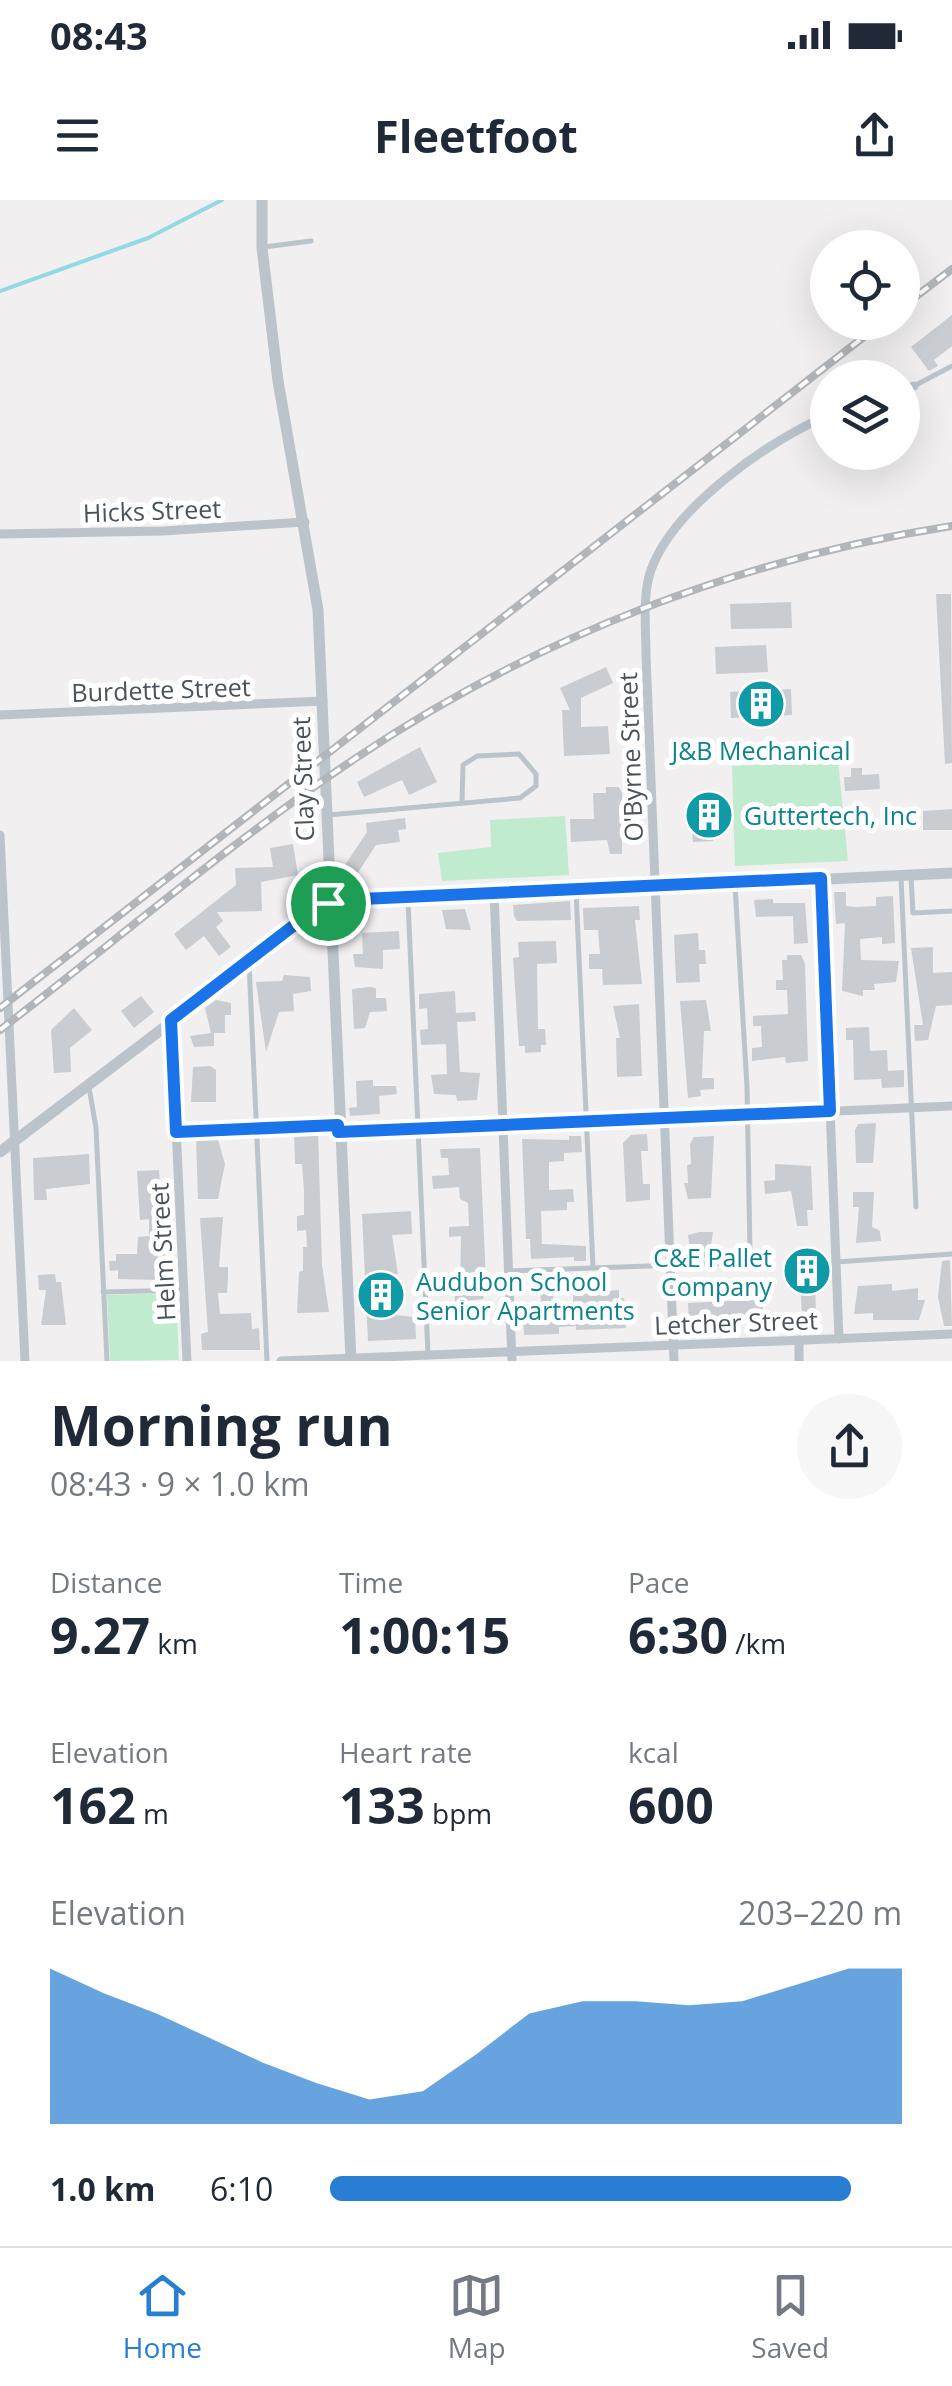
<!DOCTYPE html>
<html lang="en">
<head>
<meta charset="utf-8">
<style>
  :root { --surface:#fff; --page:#f6f6f7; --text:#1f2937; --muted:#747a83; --line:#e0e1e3; --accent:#287ed2 }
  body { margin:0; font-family:"Open Sans",sans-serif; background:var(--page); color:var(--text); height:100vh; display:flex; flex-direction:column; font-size:38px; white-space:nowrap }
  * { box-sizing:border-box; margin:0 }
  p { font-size:32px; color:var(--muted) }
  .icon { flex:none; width:55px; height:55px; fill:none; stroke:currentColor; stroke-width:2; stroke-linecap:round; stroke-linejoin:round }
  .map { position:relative; height:1161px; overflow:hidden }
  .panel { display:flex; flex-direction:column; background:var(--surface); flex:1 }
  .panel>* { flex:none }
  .fabs { position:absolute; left:810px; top:30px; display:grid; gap:20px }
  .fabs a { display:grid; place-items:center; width:110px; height:110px; border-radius:50%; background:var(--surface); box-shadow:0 10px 40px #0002; font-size:50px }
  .pin { position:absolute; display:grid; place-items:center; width:85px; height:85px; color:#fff; margin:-42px; border:5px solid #fff; border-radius:50%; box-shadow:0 2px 10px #0007 }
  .round { display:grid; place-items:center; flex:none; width:105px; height:105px; border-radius:52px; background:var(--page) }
  .head { display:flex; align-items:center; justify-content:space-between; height:170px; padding:0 50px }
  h1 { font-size:55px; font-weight:700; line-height:75px }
  .metrics { display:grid; grid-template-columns:repeat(3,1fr); gap:15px; height:170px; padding:10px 50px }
  .metrics div { display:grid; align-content:center }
  .metrics b { font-size:50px; font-weight:700 }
  .metrics small { font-size:28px; font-weight:400 }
  .metrics p { font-size:28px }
  .chart { height:280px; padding:20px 50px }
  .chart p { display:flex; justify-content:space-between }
  .chart svg { width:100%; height:180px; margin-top:10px; fill:var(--accent); opacity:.7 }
  ul { padding:0 50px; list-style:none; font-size:32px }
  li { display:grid; grid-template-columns:160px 120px 1fr; align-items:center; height:75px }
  li i { height:25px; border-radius:12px; background:var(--accent) }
  .status { display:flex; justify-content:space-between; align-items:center; height:70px; padding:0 50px; background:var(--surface); direction:ltr }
  .status svg { height:28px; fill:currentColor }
  header { display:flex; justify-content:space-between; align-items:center; height:130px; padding:0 50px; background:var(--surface); font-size:45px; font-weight:700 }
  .tabs { display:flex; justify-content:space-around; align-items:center; height:140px; border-top:2px solid var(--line); background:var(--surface); font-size:28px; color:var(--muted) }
  .tabs a { display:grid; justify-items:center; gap:5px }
  .tabs .on { color:var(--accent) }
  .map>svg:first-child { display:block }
  .green { fill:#c1ebcf }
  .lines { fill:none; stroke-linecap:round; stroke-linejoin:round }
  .stream { stroke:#92d9e5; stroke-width:4 }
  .building { fill:#c9ccd1 }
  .service { stroke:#bcc4cb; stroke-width:5 }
  .minor { stroke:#bcc4cb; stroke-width:9 }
  .tertiary { stroke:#bcc4cb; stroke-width:11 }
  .rail-casing { stroke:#b2b5b9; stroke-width:8 }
  .rail { stroke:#fff; stroke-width:4; stroke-dasharray:11; stroke-linecap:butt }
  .route-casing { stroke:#fff; stroke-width:20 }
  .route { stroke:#1a73e8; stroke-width:12 }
  .labels { text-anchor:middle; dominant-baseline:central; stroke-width:10; stroke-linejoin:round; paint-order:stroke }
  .street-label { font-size:25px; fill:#49535b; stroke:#fff }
  .culture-label { font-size:25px; fill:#0d838f; stroke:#fff; text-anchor:start }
</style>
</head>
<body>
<div class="status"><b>08:43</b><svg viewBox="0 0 49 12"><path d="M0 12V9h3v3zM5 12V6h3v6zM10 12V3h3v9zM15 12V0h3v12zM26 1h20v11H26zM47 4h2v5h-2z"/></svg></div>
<header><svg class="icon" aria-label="menu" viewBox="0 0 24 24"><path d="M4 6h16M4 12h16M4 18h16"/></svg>Fleetfoot<svg class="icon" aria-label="share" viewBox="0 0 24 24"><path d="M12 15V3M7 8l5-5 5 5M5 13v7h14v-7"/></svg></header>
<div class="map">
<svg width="952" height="1161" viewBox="0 0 952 1161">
  <rect width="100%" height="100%" fill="#f1efef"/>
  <g class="green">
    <path d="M 838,560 L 848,661 L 735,666 L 732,566 Z"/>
    <path d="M 565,616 L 569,675 L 442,681 L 438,653 L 491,647 L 490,620 Z"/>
    <path d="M 176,1093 L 179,1160 L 110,1161 L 107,1095 Z"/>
  </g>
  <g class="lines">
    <path class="stream" d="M 0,91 L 148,38 L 222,0"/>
  </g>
  <g class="building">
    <path d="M 952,115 L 952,146 L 934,160 L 938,166 L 929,171 L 911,147 Z"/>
    <path d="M 936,394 L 951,394 L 952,563 L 945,564 Z"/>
    <path d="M 791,402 L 792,428 L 731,429 L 730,404 Z"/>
    <path d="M 766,445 L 768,472 L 716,474 L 715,447 Z"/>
    <path d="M 606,467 L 613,483 L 581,498 L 581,527 L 608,526 L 610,554 L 564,556 L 562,510 L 570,510 L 560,488 Z"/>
    <path d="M 791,489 L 792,515 L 731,518 L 730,492 Z"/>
    <path d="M 420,547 L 437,582 L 409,595 L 402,580 L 364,597 L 357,582 Z"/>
    <path d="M 851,568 L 862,568 L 862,575 L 879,574 L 880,589 L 845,591 L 844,577 L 851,577 Z"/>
    <path d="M 606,587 L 619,587 L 622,593 L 622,654 L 610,654 L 607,640 L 571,642 L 570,619 L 594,619 L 593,593 L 606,593 Z"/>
    <path d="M 728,602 L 729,627 L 713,627 L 713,641 L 693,642 L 690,603 Z"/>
    <path d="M 952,609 L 952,630 L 923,630 L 923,611 Z"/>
    <path d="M 405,618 L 406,629 L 398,630 L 400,642 L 376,645 L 355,677 L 343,668 L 367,632 L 366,623 Z"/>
    <path d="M 293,644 L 298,675 L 261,682 L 262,711 L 217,712 L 223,721 L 216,727 L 231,747 L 219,756 L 204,736 L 186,750 L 174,734 L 236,685 L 235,668 L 273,667 L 270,648 Z"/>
    <path d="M 834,692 L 846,692 L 846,706 L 855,707 L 876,706 L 876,697 L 893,696 L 895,743 L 882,744 L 882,737 L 860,739 L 861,760 L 899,761 L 896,782 L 874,784 L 875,790 L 863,790 L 863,796 L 842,791 L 845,723 L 836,724 Z"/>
    <path d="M 773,699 L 773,703 L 805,703 L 808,743 L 794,744 L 793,716 L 756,717 L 754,700 Z"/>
    <path d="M 570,701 L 571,720 L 517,721 L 514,716 L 513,705 Z"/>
    <path d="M 639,706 L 640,720 L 635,720 L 642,784 L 603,785 L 602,769 L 589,769 L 589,754 L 600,754 L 598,730 L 584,730 L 583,708 Z"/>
    <path d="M 465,709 L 471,730 L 446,729 L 442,710 Z"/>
    <path d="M 399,731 L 400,749 L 383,750 L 383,769 L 355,767 L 353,754 L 363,754 L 362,733 Z"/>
    <path d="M 698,733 L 699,750 L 705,750 L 706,764 L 699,764 L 700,782 L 676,783 L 674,735 Z"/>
    <path d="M 556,741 L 557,763 L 537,764 L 538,829 L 545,829 L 546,845 L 541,845 L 541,852 L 525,853 L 525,846 L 519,846 L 513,758 L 519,757 L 518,742 Z"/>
    <path d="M 933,747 L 933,773 L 952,772 L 952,805 L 936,806 L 928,840 L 915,841 L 914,825 L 923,825 L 911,748 Z"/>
    <path d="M 787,755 L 801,755 L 805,764 L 808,861 L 786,863 L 785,857 L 752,861 L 752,848 L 762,847 L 761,826 L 753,826 L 753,816 L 788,814 L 787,790 L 776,790 L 776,780 L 783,780 L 782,760 L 787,760 Z"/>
    <path d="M 284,775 L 310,777 L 311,791 L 293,794 L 294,811 L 279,812 L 266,852 L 256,782 L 282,781 Z"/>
    <path d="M 370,787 L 376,788 L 376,798 L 386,798 L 387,811 L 370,812 L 365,828 L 354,829 L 352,789 Z"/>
    <path d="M 455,791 L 456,813 L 475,812 L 476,821 L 457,822 L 460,872 L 480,873 L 477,900 L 457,901 L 456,895 L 434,894 L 431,875 L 447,874 L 446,844 L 421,845 L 420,830 L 428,829 L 427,808 L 419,809 L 419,794 Z"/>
    <path d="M 141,796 L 154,812 L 134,828 L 121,811 Z"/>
    <path d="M 216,800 L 231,803 L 231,815 L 225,815 L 225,833 L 214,833 L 214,846 L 194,847 L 190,836 L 211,833 L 205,808 Z"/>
    <path d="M 706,800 L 711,831 L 704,831 L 702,878 L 714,878 L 714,889 L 700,890 L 701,896 L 688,898 L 680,801 Z"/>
    <path d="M 639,804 L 642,876 L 617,877 L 616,838 L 620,838 L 613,806 Z"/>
    <path d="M 74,808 L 92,830 L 70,848 L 71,872 L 54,873 L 51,830 Z"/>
    <path d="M 869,827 L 870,851 L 887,850 L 888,871 L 904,870 L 904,887 L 882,888 L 881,879 L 854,880 L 853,840 L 846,840 L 846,828 Z"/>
    <path d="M 210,866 L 216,870 L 216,902 L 191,902 L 193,867 Z"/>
    <path d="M 373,880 L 373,886 L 396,886 L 397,894 L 379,896 L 380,914 L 350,916 L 349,908 L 357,907 L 356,881 Z"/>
    <path d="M 876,923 L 873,963 L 856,963 L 855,930 L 858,924 Z"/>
    <path d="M 318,932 L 322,1065 L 329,1112 L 297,1113 L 299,1072 L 303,1071 L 303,1047 L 307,1047 L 306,1030 L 297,1031 L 297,1016 L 304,1015 L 304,990 L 302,964 L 295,964 L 294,933 Z"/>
    <path d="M 647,934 L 648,951 L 641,951 L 643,984 L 650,984 L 650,1000 L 626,1002 L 623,943 L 631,935 Z"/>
    <path d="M 217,936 L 225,964 L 218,999 L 198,999 L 196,937 Z"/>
    <path d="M 569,936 L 581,936 L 582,952 L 564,953 L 564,961 L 549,962 L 549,990 L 573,989 L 574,1002 L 567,1002 L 567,1010 L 541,1011 L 542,1044 L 586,1046 L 586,1061 L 574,1061 L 574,1057 L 531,1059 L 530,1039 L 526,1039 L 522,939 L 569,940 Z"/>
    <path d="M 714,936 L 711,998 L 688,999 L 684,983 L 688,983 L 687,965 L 691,964 L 690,944 L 694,937 Z"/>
    <path d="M 480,948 L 486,1081 L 483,1099 L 455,1102 L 454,1089 L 460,1089 L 461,1036 L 449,1037 L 449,1027 L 469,1026 L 468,1003 L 460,999 L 459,987 L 433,989 L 432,976 L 449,975 L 448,958 L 441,958 L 440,949 Z"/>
    <path d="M 89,954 L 90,984 L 46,989 L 47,1000 L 34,1000 L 33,958 Z"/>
    <path d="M 775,964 L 811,966 L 813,1010 L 807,1010 L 808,1026 L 797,1026 L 791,991 L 765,994 L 764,981 L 775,980 Z"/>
    <path d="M 159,970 L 166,1068 L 160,1068 L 160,1080 L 118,1079 L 118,1070 L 110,1071 L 109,1061 L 116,1061 L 116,1054 L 137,1054 L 138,1037 L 149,1036 L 149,1019 L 140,1020 L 137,971 Z"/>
    <path d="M 853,992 L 874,992 L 872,1027 L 880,1031 L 881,1041 L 856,1043 L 859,1007 L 853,1007 Z"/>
    <path d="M 411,1011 L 412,1034 L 392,1035 L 398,1074 L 393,1074 L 395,1115 L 415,1117 L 416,1139 L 368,1141 L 362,1014 Z"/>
    <path d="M 223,1017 L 219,1067 L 228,1067 L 228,1076 L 227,1093 L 218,1093 L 220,1114 L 251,1113 L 252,1129 L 259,1128 L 260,1150 L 202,1150 L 201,1134 L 208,1132 L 200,1018 Z"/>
    <path d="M 699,1032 L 713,1032 L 709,1058 L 691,1058 L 688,1035 Z"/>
    <path d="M 950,1060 L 952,1126 L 944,1126 L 938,1097 L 942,1061 Z"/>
    <path d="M 824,1062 L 824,1080 L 815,1080 L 816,1115 L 802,1115 L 800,1080 L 791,1080 L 790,1063 Z"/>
    <path d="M 55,1074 L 56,1082 L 61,1082 L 66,1125 L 41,1125 L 46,1090 L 39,1090 L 38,1075 Z"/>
    <path d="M 596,1074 L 596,1092 L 619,1090 L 619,1098 L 624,1098 L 626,1128 L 576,1130 L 576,1126 L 559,1127 L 559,1134 L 524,1135 L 523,1116 L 542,1115 L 539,1076 L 551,1076 L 555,1114 L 573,1113 L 573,1095 L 583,1095 L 582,1075 Z"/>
    <path d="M 892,1084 L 892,1091 L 918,1088 L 918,1100 L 925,1100 L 919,1120 L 873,1120 L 873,1113 L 854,1114 L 858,1086 Z"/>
    <path d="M 749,1087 L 762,1087 L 763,1115 L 738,1118 L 738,1124 L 689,1126 L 688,1103 L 749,1100 Z"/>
  </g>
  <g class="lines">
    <g class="service">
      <path d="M 264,47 L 311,41"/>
      <path d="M 914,186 L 952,166"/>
      <path d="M 328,615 L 520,598 L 536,586 L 536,574 L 519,554 L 477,556 L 463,565 L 462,602"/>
      <path d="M 911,677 L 913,713 L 952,711"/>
      <path d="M 901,678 L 916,1007"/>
      <path d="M 576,691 L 593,1068"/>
      <path d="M 408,701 L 428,1154"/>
      <path d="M 249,763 L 267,1161"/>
      <path d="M 89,887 L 96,928 L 107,1161"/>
      <path d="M 176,932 L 338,925"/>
      <path d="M 836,1062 L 952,1054"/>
      <path d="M 508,1071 L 733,1063 L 750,1053 L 747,887 L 735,685"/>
      <path d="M 103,1092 L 184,1090"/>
    </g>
    <g class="minor">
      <path d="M 902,190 L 914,186"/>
      <path d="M 0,334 L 163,331 L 305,322"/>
      <path d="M 0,515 L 323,501"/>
      <path d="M 0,635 L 25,1161"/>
      <path d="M 821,678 L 839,1139"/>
      <path d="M 494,692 L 512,1161"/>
      <path d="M 171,820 L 187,1161"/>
      <path d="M 338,933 L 952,906"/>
      <path d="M 281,1161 L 952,1134"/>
      <path d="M 674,1161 L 646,455 C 646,428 642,396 651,370 C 674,306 768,242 828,215"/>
      <path d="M 799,1161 L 799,1140"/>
    </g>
    <g class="tertiary">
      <path d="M 262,0 L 262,48 L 278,181 L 318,410 L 351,1161"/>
      <path d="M 0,952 L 328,703 L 952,673"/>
    </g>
    <g class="rail-casing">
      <g id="rail">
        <path d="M 902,107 L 952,69"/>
        <path d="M 0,808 L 883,122"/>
        <path d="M 0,830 C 118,739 232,641 356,558 C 534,438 739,359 952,326"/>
      </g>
    </g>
    <use href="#rail" class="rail"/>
  </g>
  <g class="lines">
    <g class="route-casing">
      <path id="route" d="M 821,678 L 830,911 L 338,932 L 338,925 L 176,932 L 171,820 L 319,706 L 339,700 Z"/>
    </g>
    <use href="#route" class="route"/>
  </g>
  <defs>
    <g id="building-disc" transform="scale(2.5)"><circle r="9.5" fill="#0f9aa8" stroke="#fff"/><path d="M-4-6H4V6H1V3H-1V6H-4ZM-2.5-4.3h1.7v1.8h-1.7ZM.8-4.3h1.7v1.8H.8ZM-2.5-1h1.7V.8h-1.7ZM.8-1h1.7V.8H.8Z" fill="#fff"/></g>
  </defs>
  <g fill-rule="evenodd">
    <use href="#building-disc" x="761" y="504"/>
    <use href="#building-disc" x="709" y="615"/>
    <use href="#building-disc" x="807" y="1071"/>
    <use href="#building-disc" x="381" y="1095"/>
  </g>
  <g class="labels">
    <g class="street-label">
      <text transform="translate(152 310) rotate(-2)">Hicks Street</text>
      <text transform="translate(161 489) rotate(-2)">Burdette Street</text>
      <text transform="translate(630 557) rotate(-92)">O'Byrne Street</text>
      <text transform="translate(302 579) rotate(-92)">Clay Street</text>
      <text transform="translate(162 1052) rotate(-93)">Helm Street</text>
      <text transform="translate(736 1122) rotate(-2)">Letcher Street</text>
    </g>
    <g class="culture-label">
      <text x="761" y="550" text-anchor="middle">J&amp;B Mechanical</text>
      <text x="744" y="615">Guttertech, Inc</text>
      <text x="772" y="1057" text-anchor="end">C&amp;E Pallet<tspan x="772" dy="29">Company</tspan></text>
      <text x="416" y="1081">Audubon School<tspan x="416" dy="29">Senior Apartments</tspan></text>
    </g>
  </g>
</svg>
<div class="fabs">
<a><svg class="icon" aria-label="locate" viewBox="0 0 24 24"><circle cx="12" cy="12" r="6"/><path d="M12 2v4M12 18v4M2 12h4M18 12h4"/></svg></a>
<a><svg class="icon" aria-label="layers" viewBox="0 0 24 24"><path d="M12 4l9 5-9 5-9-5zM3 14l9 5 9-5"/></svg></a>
</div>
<div class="pin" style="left:328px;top:703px;background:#1e9e55"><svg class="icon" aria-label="arrive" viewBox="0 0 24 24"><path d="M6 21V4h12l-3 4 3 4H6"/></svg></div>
</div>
<section class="panel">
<div class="head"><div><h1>Morning run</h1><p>08:43 · 9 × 1.0 km</p></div><a class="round"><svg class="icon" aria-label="share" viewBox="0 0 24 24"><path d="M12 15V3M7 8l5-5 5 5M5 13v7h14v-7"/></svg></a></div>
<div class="metrics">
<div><p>Distance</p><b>9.27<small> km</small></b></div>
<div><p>Time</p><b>1:00:15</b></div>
<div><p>Pace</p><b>6:30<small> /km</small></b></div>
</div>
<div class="metrics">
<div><p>Elevation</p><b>162<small> m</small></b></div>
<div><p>Heart rate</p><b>133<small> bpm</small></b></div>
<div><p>kcal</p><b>600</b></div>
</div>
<div class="chart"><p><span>Elevation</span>203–220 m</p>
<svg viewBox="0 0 160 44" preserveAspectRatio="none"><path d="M0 44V6L10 12L20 17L30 23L40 29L50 34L60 38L70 36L80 27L90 17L100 14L110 14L120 15L130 14L140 10L150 6L160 6V44z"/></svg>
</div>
<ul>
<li><b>1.0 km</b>6:10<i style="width:91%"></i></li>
</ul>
</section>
<nav class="tabs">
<a class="on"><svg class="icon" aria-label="home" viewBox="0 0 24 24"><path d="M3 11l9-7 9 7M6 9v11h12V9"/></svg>Home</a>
<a><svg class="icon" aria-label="map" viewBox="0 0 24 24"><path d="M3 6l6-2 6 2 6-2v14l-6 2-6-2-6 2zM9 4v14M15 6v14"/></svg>Map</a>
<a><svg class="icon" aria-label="saved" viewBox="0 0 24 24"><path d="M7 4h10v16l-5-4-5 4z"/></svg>Saved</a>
</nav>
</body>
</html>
